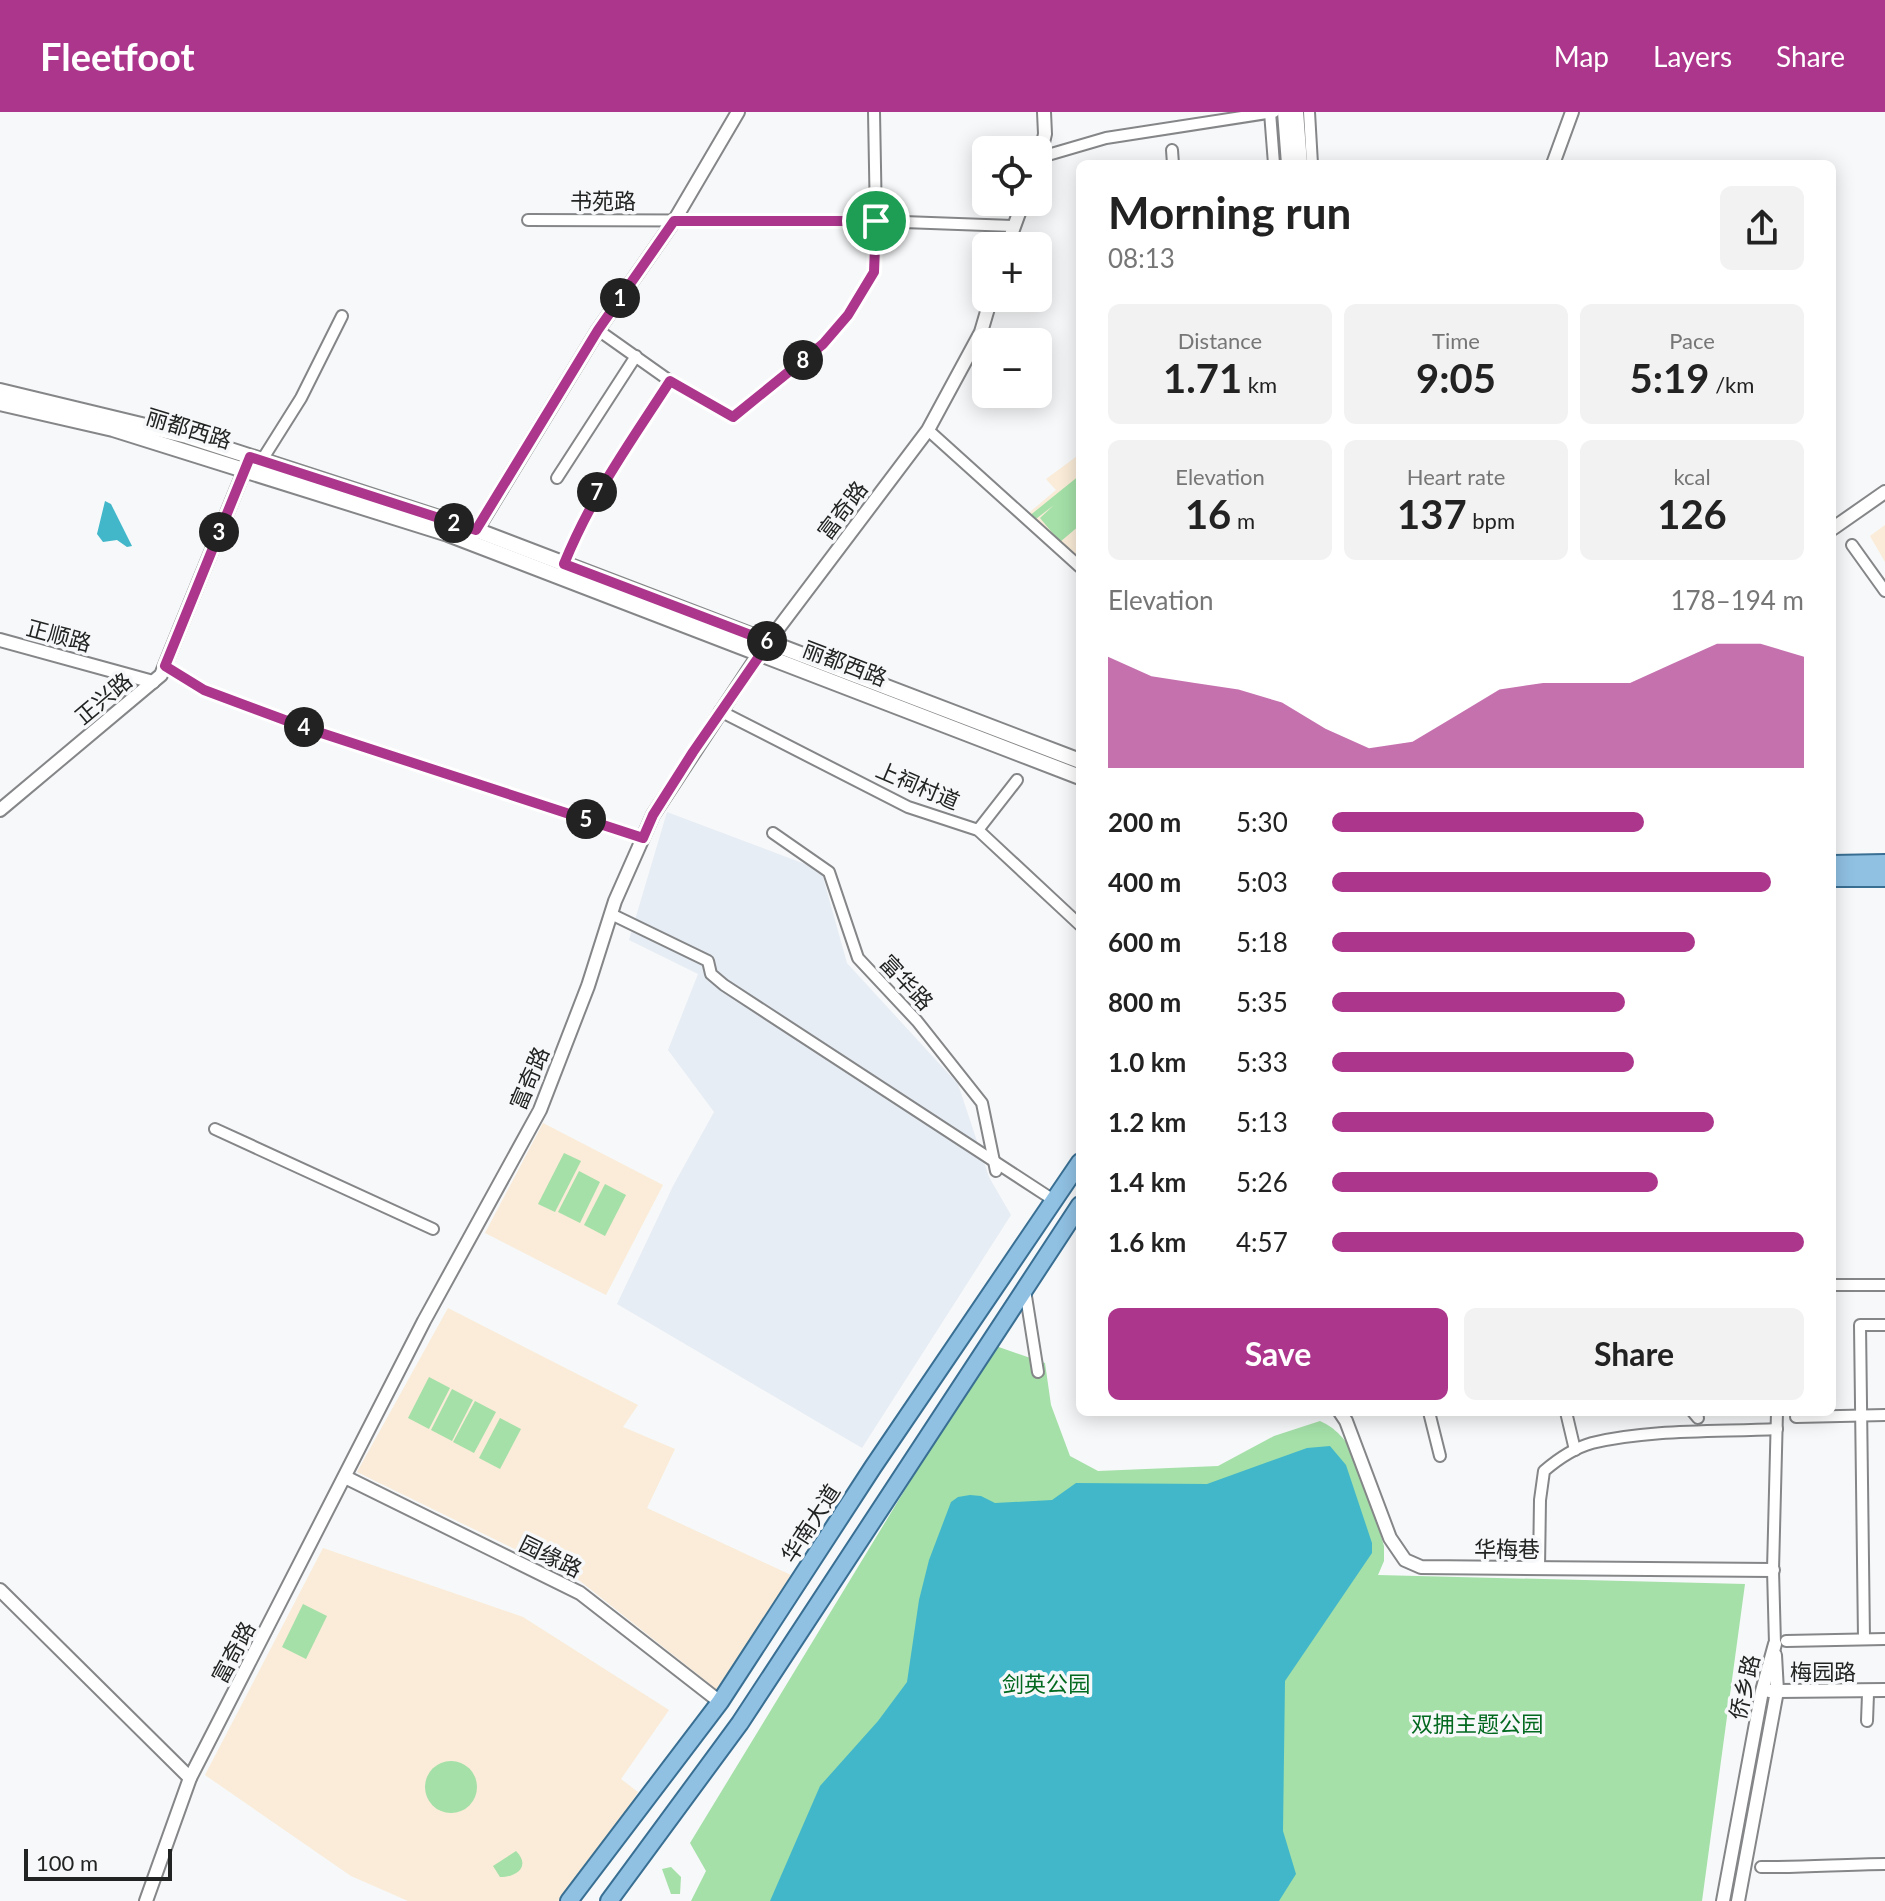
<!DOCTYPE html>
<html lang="en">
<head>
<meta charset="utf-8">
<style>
  :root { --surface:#fff; --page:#f2f2f2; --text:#222; --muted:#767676; --accent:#ad368d }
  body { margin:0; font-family:Lato,"Noto Sans SC",sans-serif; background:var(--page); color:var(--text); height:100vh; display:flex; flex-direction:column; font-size:30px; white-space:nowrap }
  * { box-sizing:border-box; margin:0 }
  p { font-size:26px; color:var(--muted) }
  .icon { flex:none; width:44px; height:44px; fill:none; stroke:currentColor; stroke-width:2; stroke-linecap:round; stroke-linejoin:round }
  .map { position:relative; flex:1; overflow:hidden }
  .details { position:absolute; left:1076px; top:48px; width:760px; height:1256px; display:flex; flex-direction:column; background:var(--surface); border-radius:12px; box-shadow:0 4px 20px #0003 }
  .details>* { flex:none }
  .buttons { position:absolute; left:972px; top:24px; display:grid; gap:16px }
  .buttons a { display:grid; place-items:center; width:80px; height:80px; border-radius:12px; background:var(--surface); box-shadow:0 4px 20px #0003; font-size:40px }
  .scale { position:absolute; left:24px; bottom:20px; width:148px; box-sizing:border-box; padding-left:8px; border:4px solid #222323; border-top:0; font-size:22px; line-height:28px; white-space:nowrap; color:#222323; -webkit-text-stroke:6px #f7f8f9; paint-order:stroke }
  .pin { position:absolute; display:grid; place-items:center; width:68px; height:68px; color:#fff; margin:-34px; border:4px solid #fff; border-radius:50%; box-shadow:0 2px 8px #0007 }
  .km { position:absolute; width:40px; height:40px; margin:-20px; border-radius:50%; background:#222; color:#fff; font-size:22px; line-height:40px; text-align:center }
  .round { display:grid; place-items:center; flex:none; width:84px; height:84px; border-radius:12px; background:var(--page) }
  .overview { display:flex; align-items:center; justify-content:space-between; height:136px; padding:0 32px }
  h1 { font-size:44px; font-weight:700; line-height:60px }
  .figures { display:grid; grid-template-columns:repeat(3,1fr); gap:12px; height:136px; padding:8px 32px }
  .figures div { display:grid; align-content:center; border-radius:12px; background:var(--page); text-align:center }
  .figures b { font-size:40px; font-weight:700 }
  .figures small { font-size:22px; font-weight:400 }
  .figures p { font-size:22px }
  .chart { height:224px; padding:16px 32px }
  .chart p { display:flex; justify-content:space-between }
  .chart svg { width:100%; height:144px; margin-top:8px; fill:var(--accent); opacity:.7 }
  .primary-button { display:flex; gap:16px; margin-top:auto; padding:16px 32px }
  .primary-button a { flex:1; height:92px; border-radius:12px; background:var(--accent); color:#fff; font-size:32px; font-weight:700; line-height:92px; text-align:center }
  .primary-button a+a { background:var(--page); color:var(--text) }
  ul { padding:0 32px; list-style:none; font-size:26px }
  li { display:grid; grid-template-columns:128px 96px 1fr; align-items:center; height:60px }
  li i { height:20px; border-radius:10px; background:var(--accent) }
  header { display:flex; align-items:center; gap:48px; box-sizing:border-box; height:112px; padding:0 40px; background:var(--accent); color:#fff }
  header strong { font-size:38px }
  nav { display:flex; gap:44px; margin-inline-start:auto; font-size:28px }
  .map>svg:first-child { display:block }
  .built { fill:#e7edf5 }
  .education { fill:#faecd8 }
  .green { fill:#a4e0a8 }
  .water { fill:#42b7ca }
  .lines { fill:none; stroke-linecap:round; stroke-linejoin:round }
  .minor-casing { stroke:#858688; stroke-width:14 }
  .tertiary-casing { stroke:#858688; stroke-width:16 }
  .secondary-casing { stroke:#858688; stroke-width:18 }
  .primary-casing { stroke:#396f93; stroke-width:20 }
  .minor { stroke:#fff; stroke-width:10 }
  .tertiary { stroke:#fff; stroke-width:12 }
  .secondary { stroke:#fff; stroke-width:14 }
  .primary { stroke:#90c1e3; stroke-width:16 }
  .route-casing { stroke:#fff; stroke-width:16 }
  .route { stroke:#ad368d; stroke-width:10 }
  .labels { text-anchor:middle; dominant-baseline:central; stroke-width:7; stroke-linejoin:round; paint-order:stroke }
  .street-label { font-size:22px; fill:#222323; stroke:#f7f8f9 }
  .park-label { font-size:22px; fill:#036920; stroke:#f7f8f9 }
</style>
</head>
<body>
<header>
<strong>Fleetfoot</strong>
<nav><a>Map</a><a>Layers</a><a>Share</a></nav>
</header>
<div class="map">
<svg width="1885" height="1789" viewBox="0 0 1885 1789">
  <rect width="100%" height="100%" fill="#f7f8f9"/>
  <path class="built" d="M 667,700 L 821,758 L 847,851 L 958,972 L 989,1065 L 1011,1103 L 862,1336 L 617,1192 L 673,1074 L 714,1000 L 668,938 L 698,862 L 629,828 Z"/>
  <g class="education">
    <path d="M 1080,342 L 1080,444 L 1074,449 L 1024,405 L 1056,378 L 1046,367 Z"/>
    <path d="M 1885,413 L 1885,450 L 1870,424 Z"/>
    <path d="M 543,1011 L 663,1073 L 606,1183 L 485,1121 Z"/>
    <path d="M 448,1196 L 638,1293 L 623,1315 L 675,1337 L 647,1396 L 791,1463 L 720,1580 L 580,1469 L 357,1360 Z"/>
    <path d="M 323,1436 L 523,1505 L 669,1598 L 621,1667 L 638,1680 L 571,1789 L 408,1789 L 351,1764 L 205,1663 Z"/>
  </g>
  <g class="green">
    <path d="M 1080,363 L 1080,413 L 1060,430 L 1040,406 L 1054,393 L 1032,410 L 1028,405 Z"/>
    <path d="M 564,1041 L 581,1049 L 555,1100 L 538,1092 Z"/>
    <path d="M 579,1059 L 600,1070 L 580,1111 L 558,1100 Z"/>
    <path d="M 605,1072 L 626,1083 L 605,1124 L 584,1113 Z"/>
    <path d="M 993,1233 L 1045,1251 L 1051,1293 L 1070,1344 L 1098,1359 L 1218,1354 L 1274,1324 L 1320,1309 C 1363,1327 1371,1393 1384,1434 L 1384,1449 L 1378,1463 L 1745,1472 L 1702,1789 L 691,1789 L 706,1759 L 690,1731 Z"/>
    <path d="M 429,1265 L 450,1276 L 429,1317 L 408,1306 Z"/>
    <path d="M 452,1277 L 473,1288 L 452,1329 L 431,1318 Z"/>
    <path d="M 475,1289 L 496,1300 L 474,1341 L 453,1330 Z"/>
    <path d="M 500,1306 L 521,1317 L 500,1357 L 479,1346 Z"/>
    <path d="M 303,1492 L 327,1504 L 306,1547 L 282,1535 Z"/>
    <circle cx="451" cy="1675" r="26"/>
    <path d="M 516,1739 C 531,1754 517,1765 500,1765 L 493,1754 Z"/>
    <path d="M 671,1755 L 681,1765 L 680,1782 L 671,1782 L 662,1757 Z"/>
  </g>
  <g class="water">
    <path d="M 105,389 L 111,392 L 132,434 L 127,435 L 117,428 L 103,430 L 97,422 Z"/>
    <path d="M 1330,1334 L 1346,1353 L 1372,1431 L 1372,1441 L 1285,1569 L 1283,1719 L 1296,1762 L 1279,1789 L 770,1789 L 820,1674 L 878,1609 L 907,1570 L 919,1488 L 929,1448 L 951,1390 L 958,1385 L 970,1383 L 981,1384 L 995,1391 L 1052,1388 L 1076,1371 L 1207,1372 L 1307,1336 Z"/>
  </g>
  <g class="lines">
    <g class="minor-casing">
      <g id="minor">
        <path d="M 1270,0 L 1274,52"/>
        <path d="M 1309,0 L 1312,52"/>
        <path d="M 1172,38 L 1173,52"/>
        <path d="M 1041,45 L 1106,26 L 1274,0"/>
        <path d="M 528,108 L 876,109 L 1013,114"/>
        <path d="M 598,218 L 670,269 L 733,305 L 823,232 L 848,203 L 874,160 L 876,109 L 874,0"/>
        <path d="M 928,318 L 1080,455"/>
        <path d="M 262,348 L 301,286 L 342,204"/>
        <path d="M 557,366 L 636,244"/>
        <path d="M 1852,433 L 1885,479"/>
        <path d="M 564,452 C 592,383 630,330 670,269"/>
        <path d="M 165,554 L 204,578 L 309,617 L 643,726"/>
        <path d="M 720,599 L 908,695 L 978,718 L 1080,813"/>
        <path d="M 978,718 L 1017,668"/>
        <path d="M 773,721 L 829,760 L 858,846 L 917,909 L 982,991 L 996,1059"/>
        <path d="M 611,802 L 708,849 L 711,862 L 724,873 L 1055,1089"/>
        <path d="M 215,1017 L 433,1117"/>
        <path d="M 1832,1173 L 1885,1173"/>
        <path d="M 1025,1178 L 1038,1260"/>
        <path d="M 1429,1300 L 1440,1344"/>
        <path d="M 1566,1300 L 1575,1338"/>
        <path d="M 1693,1300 L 1698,1306"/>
        <path d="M 1796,1305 L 1885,1303"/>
        <path d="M 1539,1456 L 1540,1388 L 1544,1359 C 1558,1347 1574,1336 1592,1331 C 1651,1317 1717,1320 1777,1317"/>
        <path d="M 1864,1527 L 1860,1213 L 1885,1213"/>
        <path d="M 1786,1529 L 1885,1527"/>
        <path d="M 1775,1532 L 1773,1458 L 1777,1300"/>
        <path d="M 1867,1609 L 1868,1582"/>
        <path d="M 1761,1755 C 1803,1756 1844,1752 1885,1752"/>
      </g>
    </g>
    <g class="tertiary-casing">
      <g id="tertiary">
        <path d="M 1038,52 L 1045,22 L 1044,0"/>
        <path d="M 1553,52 L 1572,0"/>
        <path d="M 1007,134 L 1023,90"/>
        <path d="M 1832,417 L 1885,380"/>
        <path d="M 473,424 L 598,218 L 674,109 L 738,0"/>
        <path d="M 0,528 L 153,570"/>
        <path d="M 0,698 L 161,563 L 247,352"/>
        <path d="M 1340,1300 L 1346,1309 L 1390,1426 L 1405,1448 L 1421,1455 L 1773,1458"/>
        <path d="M 345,1365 L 580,1481 L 720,1590"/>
        <path d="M 0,1478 L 190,1666"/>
        <path d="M 1769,1579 L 1885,1578"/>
        <path d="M 146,1789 L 190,1666 L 424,1209 L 540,998 L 588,874 L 615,789 L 653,703 L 759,542 L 928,318 L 981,220 L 991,186"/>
        <path d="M 1723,1789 L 1762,1579 L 1775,1532"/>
        <path d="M 1738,1789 L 1777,1579 L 1775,1543"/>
      </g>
    </g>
    <g class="secondary-casing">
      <g id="secondary">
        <path d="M 1285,0 L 1289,52"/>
        <path d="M 1296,0 L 1300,52"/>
        <path d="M 0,279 L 187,324 L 476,418 L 1080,649"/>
        <path d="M 0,291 L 113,317 L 448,422 L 1080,665"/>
      </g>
    </g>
    <g class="primary-casing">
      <g id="primary">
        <path d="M 1832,752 L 1885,751"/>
        <path d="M 1832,766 L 1885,766"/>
        <path d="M 569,1789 L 720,1590 L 873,1355 L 1080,1050"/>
        <path d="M 609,1789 L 740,1611 L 1080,1093"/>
      </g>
    </g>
    <use href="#minor" class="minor"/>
    <use href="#tertiary" class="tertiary"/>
    <use href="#secondary" class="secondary"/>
    <use href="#primary" class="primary"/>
  </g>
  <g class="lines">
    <g class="route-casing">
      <path id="route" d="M 674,109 L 876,109 L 874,160 L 848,203 L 823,232 L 733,305 L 670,269 C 630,331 592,383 564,452 L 769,530 L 693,640 L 653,703 L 643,726 L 309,617 L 204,578 L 165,554 L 250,345 L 476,418 L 598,218 Z"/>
    </g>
    <use href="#route" class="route"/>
  </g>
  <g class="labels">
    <g class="street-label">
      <text x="603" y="88">书苑路</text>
      <text transform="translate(189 316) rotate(17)">丽都西路</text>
      <text transform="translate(842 398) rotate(-53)">富奇路</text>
      <text transform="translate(59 523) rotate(15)">正顺路</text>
      <text transform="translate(845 551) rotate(21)">丽都西路</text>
      <text transform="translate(103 586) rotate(-40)">正兴路</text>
      <text transform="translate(918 673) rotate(23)">上祠村道</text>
      <text transform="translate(907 870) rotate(47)">富华路</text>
      <text transform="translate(529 966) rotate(-67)">富奇路</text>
      <text transform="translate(810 1411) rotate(-57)">华南大道</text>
      <text x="1507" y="1436">华梅巷</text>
      <text transform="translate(551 1444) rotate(26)">园缘路</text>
      <text transform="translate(233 1540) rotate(-62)">富奇路</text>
      <text x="1823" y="1559">梅园路</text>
      <text transform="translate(1744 1575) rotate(-77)">侨乡路</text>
    </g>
    <g class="park-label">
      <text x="1046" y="1571">剑英公园</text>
      <text x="1477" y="1611">双拥主题公园</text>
    </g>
  </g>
</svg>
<div class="buttons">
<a><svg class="icon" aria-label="locate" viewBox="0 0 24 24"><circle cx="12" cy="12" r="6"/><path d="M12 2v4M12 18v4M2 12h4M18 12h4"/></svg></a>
<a>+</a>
<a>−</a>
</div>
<div class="scale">100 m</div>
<div class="pin" style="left:876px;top:109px;background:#1e9e55"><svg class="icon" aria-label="arrive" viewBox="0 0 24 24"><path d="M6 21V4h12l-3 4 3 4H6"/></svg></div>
<b class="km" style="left:620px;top:186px">1</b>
<b class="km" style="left:454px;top:411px">2</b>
<b class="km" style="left:219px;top:420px">3</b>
<b class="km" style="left:304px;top:615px">4</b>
<b class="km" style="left:586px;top:707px">5</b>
<b class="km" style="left:767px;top:529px">6</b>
<b class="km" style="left:597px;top:380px">7</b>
<b class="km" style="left:803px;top:248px">8</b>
<section class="details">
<div class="overview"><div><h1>Morning run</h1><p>08:13</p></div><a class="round"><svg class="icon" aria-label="share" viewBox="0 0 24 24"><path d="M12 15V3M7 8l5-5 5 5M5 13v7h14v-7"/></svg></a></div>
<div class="figures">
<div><p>Distance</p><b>1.71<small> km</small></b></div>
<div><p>Time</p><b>9:05</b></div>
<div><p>Pace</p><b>5:19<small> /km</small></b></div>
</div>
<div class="figures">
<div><p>Elevation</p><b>16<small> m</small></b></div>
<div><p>Heart rate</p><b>137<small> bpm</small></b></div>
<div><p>kcal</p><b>126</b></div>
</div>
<div class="chart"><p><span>Elevation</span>178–194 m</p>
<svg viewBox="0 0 160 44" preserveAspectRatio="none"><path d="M0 44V10L10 16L20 18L30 20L40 24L50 32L60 38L70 36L80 28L90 20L100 18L110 18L120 18L130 12L140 6L150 6L160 10V44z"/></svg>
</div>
<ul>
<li><b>200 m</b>5:30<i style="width:66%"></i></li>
<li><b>400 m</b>5:03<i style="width:93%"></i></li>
<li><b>600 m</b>5:18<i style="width:77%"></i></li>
<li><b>800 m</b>5:35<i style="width:62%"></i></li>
<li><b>1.0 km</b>5:33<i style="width:64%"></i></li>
<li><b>1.2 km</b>5:13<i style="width:81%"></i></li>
<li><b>1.4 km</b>5:26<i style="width:69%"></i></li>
<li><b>1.6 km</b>4:57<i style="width:100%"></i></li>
</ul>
<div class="primary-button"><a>Save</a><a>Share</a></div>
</section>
</div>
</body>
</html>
